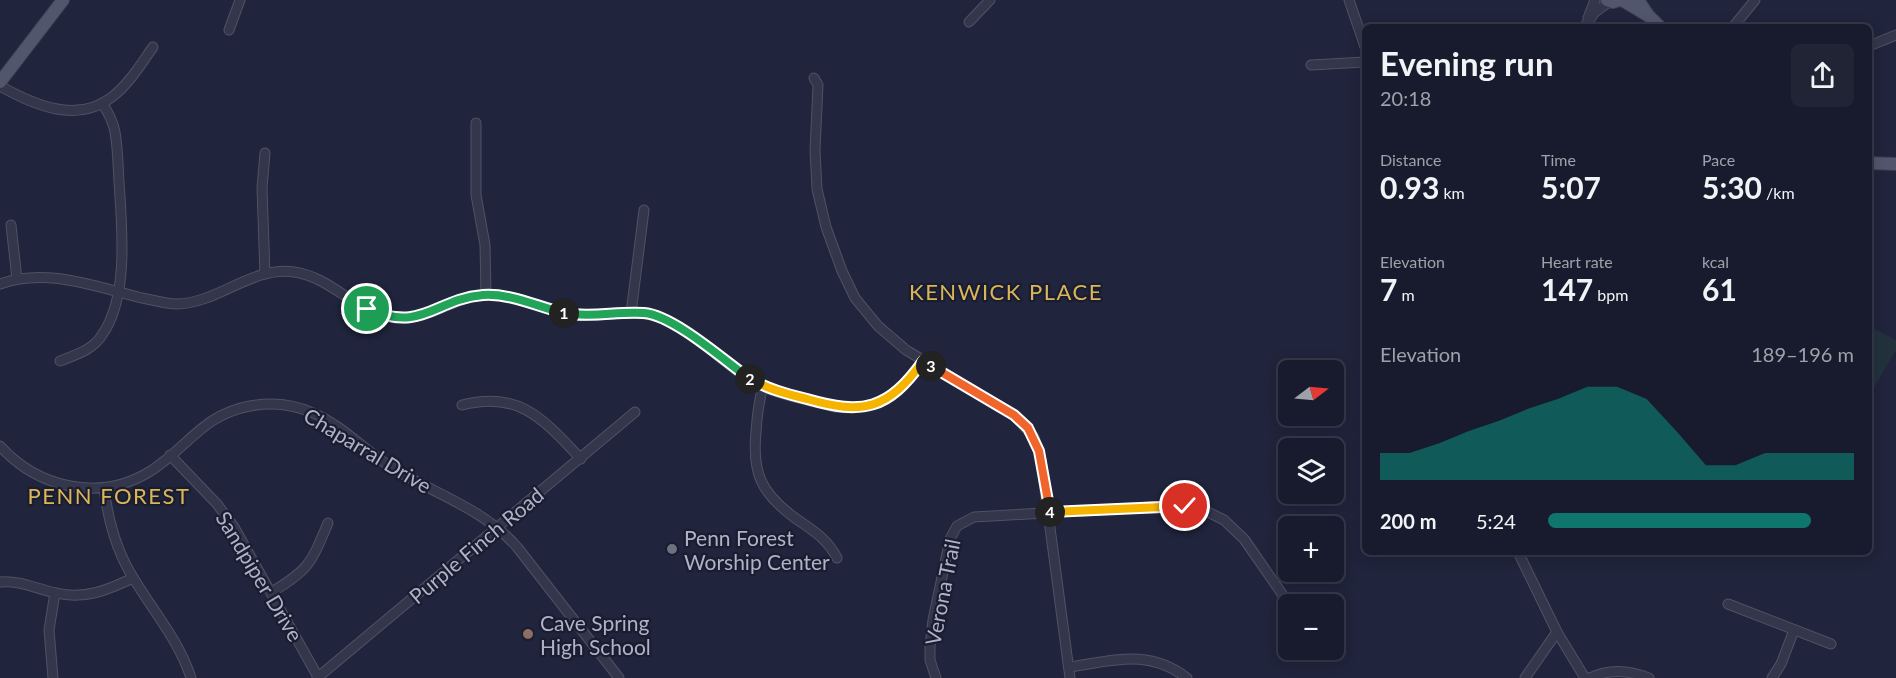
<!DOCTYPE html>
<html lang="en">
<head>
<meta charset="utf-8">
<style>
  :root { --surface:#181b2d; --page:#212435; --text:#f1f3f6; --muted:#9fa1aa; --line:#363949; --accent:#0f766e }
  body { margin:0; font-family:Lato,sans-serif; background:var(--page); color:var(--text); height:100vh; display:flex; flex-direction:column; font-size:22px; white-space:nowrap }
  * { box-sizing:border-box; margin:0 }
  p { font-size:20px; color:var(--muted) }
  .icon { flex:none; width:33px; height:33px; fill:none; stroke:currentColor; stroke-width:2; stroke-linecap:round; stroke-linejoin:round }
  .map { position:relative; flex:1; overflow:hidden }
  .side { position:absolute; left:1362px; top:24px; width:510px; height:531px; display:flex; flex-direction:column; background:var(--surface); border-radius:9px; box-shadow:0 3px 15px #0003,0 0 0 2px var(--line) }
  .side>* { flex:none }
  .needle { width:39px; rotate:74deg }
  .buttons { position:absolute; left:1278px; top:360px; display:grid; gap:12px }
  .buttons a { display:grid; place-items:center; width:66px; height:66px; border-radius:9px; background:var(--surface); box-shadow:0 3px 15px #0003,0 0 0 2px var(--line); font-size:30px }
  .pin { position:absolute; display:grid; place-items:center; width:51px; height:51px; color:#fff; margin:-26px; border:3px solid #fff; border-radius:50%; box-shadow:0 2px 6px #0007 }
  .km { position:absolute; width:30px; height:30px; margin:-15px; border-radius:50%; background:#222; color:#fff; font-size:16px; line-height:30px; text-align:center }
  .round { display:grid; place-items:center; flex:none; width:63px; height:63px; border-radius:9px; background:var(--page) }
  .overview { display:flex; align-items:center; justify-content:space-between; height:102px; padding:0 18px }
  h1 { font-size:33px; font-weight:700; line-height:45px }
  .figures { display:grid; grid-template-columns:repeat(3,1fr); gap:9px; height:102px; padding:6px 18px }
  .figures div { display:grid; align-content:center }
  .figures b { font-size:30px; font-weight:700 }
  .figures small { font-size:16px; font-weight:400 }
  .figures p { font-size:16px }
  .chart { height:168px; padding:12px 18px }
  .chart p { display:flex; justify-content:space-between }
  .chart svg { width:100%; height:108px; margin-top:6px; fill:var(--accent); opacity:.7 }
  ul { padding:0 18px; list-style:none; font-size:20px }
  li { display:grid; grid-template-columns:96px 72px 1fr; align-items:center; height:45px }
  li i { height:15px; border-radius:8px; background:var(--accent) }
  .map>svg:first-child { display:block }
  .green { fill:#22323d }
  .lines { fill:none; stroke-linecap:round; stroke-linejoin:round }
  .minor-casing { stroke:#4f5266; stroke-width:11 }
  .major-casing { stroke:#3b3e52; stroke-width:14 }
  .minor { stroke:#34374c; stroke-width:9 }
  .major { stroke:#52566c; stroke-width:12 }
  .split-1-casing { stroke:#fff; stroke-width:12 }
  .split-2-casing { stroke:#fff; stroke-width:12 }
  .split-3-casing { stroke:#fff; stroke-width:12 }
  .split-4-casing { stroke:#fff; stroke-width:12 }
  .split-5-casing { stroke:#fff; stroke-width:12 }
  .split-1 { stroke:#22a559; stroke-width:8 }
  .split-2 { stroke:#22a559; stroke-width:8 }
  .split-3 { stroke:#f5b400; stroke-width:8 }
  .split-4 { stroke:#f0652b; stroke-width:8 }
  .split-5 { stroke:#f5b400; stroke-width:8 }
  .worship-dot { fill:#6b7280; stroke:#1a1d30; stroke-width:2 }
  .education-dot { fill:#8d6e63; stroke:#1a1d30; stroke-width:2 }
  .labels { text-anchor:middle; dominant-baseline:central; stroke-width:4.5; stroke-linejoin:round; paint-order:stroke }
  .street-label { font-size:21px; fill:#afb2c8; stroke:#1a1d30 }
  .poi-label { font-size:21px; fill:#afb2c8; stroke:#1a1d30; text-anchor:start }
  .neighbourhood-label { font-size:22px; letter-spacing:1.5px; fill:#dab658; stroke:#1a1d30 }
</style>
</head>
<body>
<div class="map">
<svg width="1896" height="678" viewBox="0 0 1896 678">
  <rect width="100%" height="100%" fill="#20243c"/>
  <path class="green" d="M 1869,326 L 1896,340 L 1896,350 L 1869,396 Z"/>
  <g class="lines">
    <g class="minor-casing">
      <g id="minor">
        <path d="M 1349,0 L 1365,47"/>
        <path d="M 1588,18 L 1595,0"/>
        <path d="M 969,22 L 990,0"/>
        <path d="M 1584,27 L 1595,12 L 1610,1"/>
        <path d="M 1733,27 L 1755,0"/>
        <path d="M 229,30 L 240,0"/>
        <path d="M 1869,46 L 1896,35"/>
        <path d="M 1311,65 L 1365,62"/>
        <path d="M 814,78 L 818,85 L 815,150 L 817,189 L 826,227 L 842,271 L 855,298 L 878,326 L 906,350 L 1014,415 L 1034,437 L 1041,460 L 1070,678"/>
        <path d="M 0,86 C 34,105 77,124 112,97 C 129,84 141,64 153,47"/>
        <path d="M 476,123 L 476,195 L 485,245 L 486,295"/>
        <path d="M 11,225 L 17,279"/>
        <path d="M 265,274 L 262,188 L 265,153"/>
        <path d="M 0,284 C 46,267 96,287 142,298 C 153,300 165,304 177,304 C 218,303 252,266 294,272 C 332,277 357,314 396,318 C 427,321 452,298 482,295 C 514,292 543,311 575,315 C 600,318 626,309 651,315 C 683,322 721,361 749,379 C 774,395 807,399 835,407 C 877,412 899,394 923,361"/>
        <path d="M 631,313 L 644,210"/>
        <path d="M 60,361 C 75,355 93,350 102,335 C 129,297 122,227 119,182 C 118,166 118,149 115,132 C 113,121 108,112 102,103"/>
        <path d="M 763,386 C 759,401 757,416 756,432 C 752,473 761,493 795,518 C 812,530 827,538 837,558"/>
        <path d="M 462,405 C 520,390 544,420 581,459"/>
        <path d="M 0,446 C 38,488 99,502 149,472 C 187,449 201,415 250,406 C 271,402 293,404 313,413 C 343,426 364,450 391,467 C 434,494 483,508 517,547 L 619,678"/>
        <path d="M 170,455 L 217,504 L 234,527 L 318,677"/>
        <path d="M 104,488 C 108,520 116,551 134,579 C 154,612 179,641 191,678"/>
        <path d="M 1518,552 L 1557,632 L 1585,678"/>
        <path d="M 0,582 C 19,580 37,589 56,593 C 84,600 108,590 133,578"/>
        <path d="M 272,592 C 310,569 311,563 328,523"/>
        <path d="M 1728,604 L 1831,644"/>
        <path d="M 1069,667 C 1113,661 1148,648 1187,678"/>
        <path d="M 53,678 L 49,630 L 55,593"/>
        <path d="M 317,678 L 635,412"/>
        <path d="M 936,678 L 930,660 L 930,647 L 933,620 L 950,539 L 957,526 L 974,517 L 1151,507 L 1185,506 L 1206,511 L 1224,520 L 1244,539 L 1289,604"/>
        <path d="M 1525,678 L 1557,632"/>
        <path d="M 1590,678 C 1610,668 1629,670 1649,678"/>
        <path d="M 1772,678 L 1781,664 L 1794,630"/>
      </g>
    </g>
    <g class="major-casing">
      <g id="major">
        <path d="M 1607,0 L 1613,2 L 1620,0"/>
        <path d="M 1622,0 L 1647,15"/>
        <path d="M 1638,0 L 1648,15 L 1660,27"/>
        <path d="M 0,82 L 63,0"/>
        <path d="M 1869,163 L 1896,164"/>
      </g>
    </g>
    <use href="#minor" class="minor"/>
    <use href="#major" class="major"/>
  </g>
  <g class="lines">
    <g class="split-1-casing">
      <path id="split-1" d="M 367,309 C 424,333 434,299 483,295 C 511,293 538,307 564,313"/>
    </g>
    <g class="split-2-casing">
      <path id="split-2" d="M 564,313 C 591,318 617,311 644,313 C 673,315 725,361 750,379"/>
    </g>
    <g class="split-3-casing">
      <path id="split-3" d="M 750,379 C 768,389 787,394 807,399 C 863,415 888,410 923,361 L 931,366"/>
    </g>
    <g class="split-4-casing">
      <path id="split-4" d="M 931,366 L 1014,415 L 1028,428 L 1039,451 L 1050,512"/>
    </g>
    <g class="split-5-casing">
      <path id="split-5" d="M 1050,512 L 1185,506"/>
    </g>
    <use href="#split-1" class="split-1"/>
    <use href="#split-2" class="split-2"/>
    <use href="#split-3" class="split-3"/>
    <use href="#split-4" class="split-4"/>
    <use href="#split-5" class="split-5"/>
  </g>
  <circle class="worship-dot" cx="672" cy="549" r="6"/>
  <circle class="education-dot" cx="528" cy="634" r="6"/>
  <g class="labels">
    <g class="street-label">
      <text transform="translate(368 450) rotate(31)">Chaparral Drive</text>
      <text transform="translate(476 545) rotate(-40)">Purple Finch Road</text>
      <text transform="translate(260 576) rotate(59)">Sandpiper Drive</text>
      <text transform="translate(942 592) rotate(-79)">Verona Trail</text>
    </g>
    <g class="poi-label">
      <text x="684" y="537">Penn Forest<tspan x="684" dy="24">Worship Center</tspan></text>
      <text x="540" y="622">Cave Spring<tspan x="540" dy="24">High School</tspan></text>
    </g>
    <g class="neighbourhood-label">
      <text x="1006" y="291">KENWICK PLACE</text>
      <text x="109" y="495">PENN FOREST</text>
    </g>
  </g>
</svg>
<div class="buttons">
<a><svg class="needle" viewBox="-14 -14 28 28"><path d="M0-13l5 13h-10z" fill="#e53935"/><path d="M0 13l5-13h-10z" fill="#9fa1aa"/></svg></a>
<a><svg class="icon" aria-label="layers" viewBox="0 0 24 24"><path d="M12 4l9 5-9 5-9-5zM3 14l9 5 9-5"/></svg></a>
<a>+</a>
<a>−</a>
</div>
<div class="pin" style="left:367px;top:309px;background:#1e9e55"><svg class="icon" aria-label="arrive" viewBox="0 0 24 24"><path d="M6 21V4h12l-3 4 3 4H6"/></svg></div>
<div class="pin" style="left:1185px;top:506px;background:#d93025"><svg class="icon" aria-label="check" viewBox="0 0 24 24"><path d="M5 12l5 5 9-10"/></svg></div>
<b class="km" style="left:564px;top:313px">1</b>
<b class="km" style="left:750px;top:379px">2</b>
<b class="km" style="left:931px;top:366px">3</b>
<b class="km" style="left:1050px;top:512px">4</b>
<section class="side">
<div class="overview"><div><h1>Evening run</h1><p>20:18</p></div><a class="round"><svg class="icon" aria-label="share" viewBox="0 0 24 24"><path d="M12 15V3M7 8l5-5 5 5M5 13v7h14v-7"/></svg></a></div>
<div class="figures">
<div><p>Distance</p><b>0.93<small> km</small></b></div>
<div><p>Time</p><b>5:07</b></div>
<div><p>Pace</p><b>5:30<small> /km</small></b></div>
</div>
<div class="figures">
<div><p>Elevation</p><b>7<small> m</small></b></div>
<div><p>Heart rate</p><b>147<small> bpm</small></b></div>
<div><p>kcal</p><b>61</b></div>
</div>
<div class="chart"><p><span>Elevation</span>189–196 m</p>
<svg viewBox="0 0 160 44" preserveAspectRatio="none"><path d="M0 44V33L10 33L20 29L30 24L40 20L50 15L60 11L70 6L80 6L90 11L100 24L110 38L120 38L130 33L140 33L150 33L160 33V44z"/></svg>
</div>
<ul>
<li><b>200 m</b>5:24<i style="width:86%"></i></li>
</ul>
</section>
</div>
</body>
</html>
